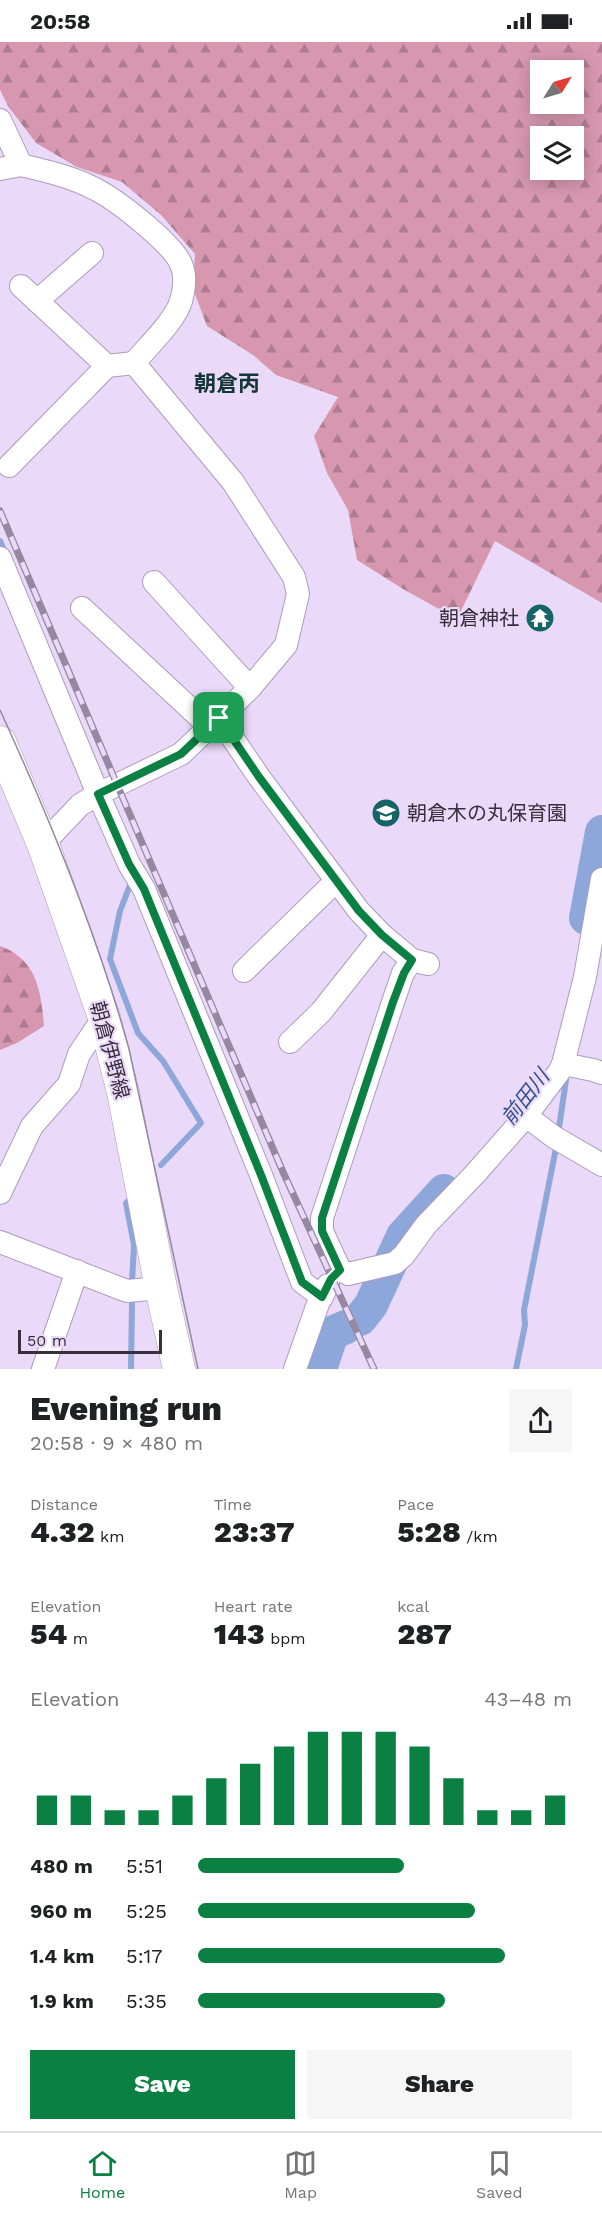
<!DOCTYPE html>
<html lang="en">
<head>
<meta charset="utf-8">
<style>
  :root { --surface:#fff; --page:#f6f6f6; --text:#202124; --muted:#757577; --line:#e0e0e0; --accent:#0b8043 }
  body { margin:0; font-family:"Work Sans","Noto Sans JP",sans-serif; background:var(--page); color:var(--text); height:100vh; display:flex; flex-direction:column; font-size:22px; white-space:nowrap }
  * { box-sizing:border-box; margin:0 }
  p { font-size:20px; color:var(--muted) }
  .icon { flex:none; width:33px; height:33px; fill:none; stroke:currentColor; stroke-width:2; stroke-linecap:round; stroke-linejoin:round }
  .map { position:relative; height:1327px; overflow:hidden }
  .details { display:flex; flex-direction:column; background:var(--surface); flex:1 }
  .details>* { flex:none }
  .needle { width:39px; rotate:53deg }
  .fabs { position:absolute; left:530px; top:18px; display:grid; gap:12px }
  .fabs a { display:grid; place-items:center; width:54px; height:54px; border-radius:0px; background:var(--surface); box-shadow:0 3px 15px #0003; font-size:30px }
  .scale { position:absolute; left:18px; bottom:15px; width:144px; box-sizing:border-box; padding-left:6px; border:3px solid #372f3c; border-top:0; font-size:16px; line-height:21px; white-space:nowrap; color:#372f3c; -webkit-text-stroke:4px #ebd9fa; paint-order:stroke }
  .pin { position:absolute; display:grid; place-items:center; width:51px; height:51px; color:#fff; margin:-26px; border-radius:12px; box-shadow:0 3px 9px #0006 }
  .round { display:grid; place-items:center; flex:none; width:63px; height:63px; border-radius:0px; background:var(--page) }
  .headline { display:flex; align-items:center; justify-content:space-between; height:102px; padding:0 30px }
  h1 { font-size:33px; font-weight:800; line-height:45px }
  .stats { display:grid; grid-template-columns:repeat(3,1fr); gap:9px; height:102px; padding:6px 30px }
  .stats div { display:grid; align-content:center }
  .stats b { font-size:30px; font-weight:800 }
  .stats small { font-size:16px; font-weight:400 }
  .stats p { font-size:16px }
  .chart { height:168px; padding:12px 30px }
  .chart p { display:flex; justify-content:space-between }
  .chart svg { width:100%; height:108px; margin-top:6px; stroke:var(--accent); stroke-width:6 }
  .cta { display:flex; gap:12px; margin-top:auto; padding:12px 30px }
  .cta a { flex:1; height:69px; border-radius:0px; background:var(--accent); color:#fff; font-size:24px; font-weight:800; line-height:69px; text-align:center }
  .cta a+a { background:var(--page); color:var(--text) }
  ul { padding:0 30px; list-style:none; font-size:20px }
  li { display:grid; grid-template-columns:96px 72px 1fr; align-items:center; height:45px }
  li i { height:15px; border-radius:8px; background:var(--accent) }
  .status { display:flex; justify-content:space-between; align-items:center; height:42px; padding:0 30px; background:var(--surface); direction:ltr }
  .status svg { height:16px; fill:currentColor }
  .tab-bar { display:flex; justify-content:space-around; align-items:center; height:84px; border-top:2px solid var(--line); background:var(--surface); font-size:16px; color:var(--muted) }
  .tab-bar a { display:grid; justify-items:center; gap:3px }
  .tab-bar .current { color:var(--accent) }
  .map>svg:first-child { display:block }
  .forest { fill:url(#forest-firs); fill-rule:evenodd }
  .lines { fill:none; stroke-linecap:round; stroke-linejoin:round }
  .stream { stroke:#8ea7db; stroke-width:6 }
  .river { stroke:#8ea7db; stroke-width:34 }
  .street-casing { stroke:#ad9bbb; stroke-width:24 }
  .secondary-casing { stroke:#ad9bbb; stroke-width:33 }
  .street { stroke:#fff; stroke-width:22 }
  .secondary { stroke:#fff; stroke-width:32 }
  .tram { stroke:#9588a0; stroke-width:1.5 }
  .rail-casing { stroke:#9588a0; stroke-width:7 }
  .rail { stroke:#ebd9fa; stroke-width:4.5; stroke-dasharray:14; stroke-linecap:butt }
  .route-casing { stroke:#fff; stroke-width:12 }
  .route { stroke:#0b8043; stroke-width:8 }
  .labels { text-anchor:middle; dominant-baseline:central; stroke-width:4.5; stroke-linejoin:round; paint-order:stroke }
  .poi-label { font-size:20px; fill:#372f3c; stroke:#ebd9fa; text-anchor:end }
  .street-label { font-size:20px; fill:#372f3c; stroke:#ebd9fa }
  .water-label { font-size:21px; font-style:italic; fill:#355192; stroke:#ebd9fa }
  .quarter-label { font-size:22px; font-weight:bold; fill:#123536; stroke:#ebd9fa }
</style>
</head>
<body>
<div class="status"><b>20:58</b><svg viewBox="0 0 49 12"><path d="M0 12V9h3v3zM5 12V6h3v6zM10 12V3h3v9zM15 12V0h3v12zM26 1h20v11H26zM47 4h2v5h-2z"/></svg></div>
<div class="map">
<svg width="602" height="1327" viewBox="0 0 602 1327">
  <defs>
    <pattern id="forest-firs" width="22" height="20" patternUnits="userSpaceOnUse" patternTransform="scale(1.5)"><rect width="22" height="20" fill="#d697af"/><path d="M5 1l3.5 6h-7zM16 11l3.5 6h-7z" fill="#ae7c90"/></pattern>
  </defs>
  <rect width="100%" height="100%" fill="#ebd9fa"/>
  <g class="forest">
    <path d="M 0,0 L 602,0 L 602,561 L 495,499 L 457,577 L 403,547 L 357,518 L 348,468 L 327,431 L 314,394 L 338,355 L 276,333 L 253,313 L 207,284 L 193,247 L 195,212 L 161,173 L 122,140 L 77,125 L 36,101 L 8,64 L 0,48 ZM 540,28 L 573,28 L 573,62 L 540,62 ZM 540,94 L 573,94 L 573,128 L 540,128 Z"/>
    <path d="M 0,904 C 37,917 41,950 44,984 L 17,1001 L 0,1008 Z"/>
  </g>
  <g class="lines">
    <g class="stream">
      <path d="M 0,499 L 5,511"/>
      <path d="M 132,838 L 120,869 L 110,917 L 138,991 L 163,1019 L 201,1081 L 161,1123"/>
      <path d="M 559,1086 L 566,1038"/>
      <path d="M 130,1157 L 126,1161 L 134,1203 L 132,1240"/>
      <path d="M 131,1327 L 132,1261"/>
      <path d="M 516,1327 L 525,1283 L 524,1268 L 556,1106"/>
    </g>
    <g class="river">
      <path d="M 586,876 L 602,790"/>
      <path d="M 360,1277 L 371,1263 L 403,1194 L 444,1149"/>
      <path d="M 320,1327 L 332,1291 L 346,1285"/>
    </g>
    <g class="street-casing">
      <g id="street">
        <path d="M 0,78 L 21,123 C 46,129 73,135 95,147 C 117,158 172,201 181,222 C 186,233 184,248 181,259 C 175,279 148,304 134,321 L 233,440 L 294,535 L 298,552 L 286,603 L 250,646 L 219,676 L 181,712 L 98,752 L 80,763 L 43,802"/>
        <path d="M 0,127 L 21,123"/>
        <path d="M 21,244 L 107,324"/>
        <path d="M 37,259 L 92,211"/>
        <path d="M 9,424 L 107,324 L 134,321"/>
        <path d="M 0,516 L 98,752 L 129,822 L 144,847 L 261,1133 L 302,1240 L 322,1255"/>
        <path d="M 154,540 L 250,646"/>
        <path d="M 82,566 L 210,685"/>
        <path d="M 219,676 L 259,735 L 359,869 L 382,893 L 412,918 L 428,922"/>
        <path d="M 412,918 L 403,931 L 393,960 L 322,1176 L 322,1189 L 340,1228 L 348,1232 L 395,1221 L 404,1213 L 426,1183 L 475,1132 L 526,1074 L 559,1030 L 563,1022 L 585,935 L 602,837"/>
        <path d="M 244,929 L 336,839"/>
        <path d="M 290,1000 L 321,970 L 382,893"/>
        <path d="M 563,1022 L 593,1028 L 602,1031"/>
        <path d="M 526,1074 L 554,1095 L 602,1123"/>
        <path d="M 0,1151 L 32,1084 L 69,1042 L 79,1012 L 104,975"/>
        <path d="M 0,1200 L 127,1249 L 161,1246"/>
        <path d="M 43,1327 L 77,1229"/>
        <path d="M 295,1327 L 319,1259 L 328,1243"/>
      </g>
    </g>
    <g class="secondary-casing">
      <path id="secondary" d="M 0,700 L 43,802 L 104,975 L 123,1050 L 161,1246 L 179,1327"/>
    </g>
    <use href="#street" class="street"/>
    <use href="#secondary" class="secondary"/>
    <path class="tram" d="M 0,668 C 50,777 97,891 129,1007 L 198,1327"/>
    <g class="rail-casing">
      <path id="rail" d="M 0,469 L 283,1130 L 374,1327"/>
    </g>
    <use href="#rail" class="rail"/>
  </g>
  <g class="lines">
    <g class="route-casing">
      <path id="route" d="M 219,676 L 259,735 L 359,869 L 382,893 L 412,918 L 404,931 L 393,960 L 322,1176 L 322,1189 L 340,1228 L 331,1237 L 322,1255 L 302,1240 L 261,1133 L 144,847 L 129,822 L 98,752 L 181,712 Z"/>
    </g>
    <use href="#route" class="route"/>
  </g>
  <defs>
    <g id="temple-disc" transform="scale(1.5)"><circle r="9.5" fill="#166566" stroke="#ebd9fa"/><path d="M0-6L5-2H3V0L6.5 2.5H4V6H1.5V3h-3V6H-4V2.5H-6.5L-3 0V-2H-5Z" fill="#fff"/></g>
    <g id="school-disc" transform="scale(1.5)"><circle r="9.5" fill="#166566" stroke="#ebd9fa"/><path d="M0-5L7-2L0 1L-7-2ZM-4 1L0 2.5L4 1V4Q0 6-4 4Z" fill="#fff"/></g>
  </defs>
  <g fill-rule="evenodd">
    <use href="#temple-disc" x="540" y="576"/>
    <use href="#school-disc" x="386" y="771"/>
  </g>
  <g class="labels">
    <g class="poi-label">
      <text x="519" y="576">朝倉神社</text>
      <text x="407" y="771" text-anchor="start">朝倉木の丸保育園</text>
    </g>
    <g class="street-label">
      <text transform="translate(110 1008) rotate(75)">朝倉伊野線</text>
    </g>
    <g class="water-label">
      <text transform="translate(525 1055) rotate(-52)">前田川</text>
    </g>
    <g class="quarter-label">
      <text x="227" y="341">朝倉丙</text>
    </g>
  </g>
</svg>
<div class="fabs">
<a><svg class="needle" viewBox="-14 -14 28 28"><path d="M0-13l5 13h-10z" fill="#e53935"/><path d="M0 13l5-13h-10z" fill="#757577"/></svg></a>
<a><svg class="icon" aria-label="layers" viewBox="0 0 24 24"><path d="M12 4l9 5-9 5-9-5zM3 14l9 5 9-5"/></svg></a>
</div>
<div class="scale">50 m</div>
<div class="pin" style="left:219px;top:676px;background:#1e9e55"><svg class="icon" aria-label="arrive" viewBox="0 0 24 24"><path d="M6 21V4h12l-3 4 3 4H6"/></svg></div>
</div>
<section class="details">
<div class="headline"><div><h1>Evening run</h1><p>20:58 · 9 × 480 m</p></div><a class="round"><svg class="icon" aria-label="share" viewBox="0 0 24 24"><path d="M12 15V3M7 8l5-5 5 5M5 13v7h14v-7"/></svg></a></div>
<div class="stats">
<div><p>Distance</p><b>4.32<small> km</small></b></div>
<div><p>Time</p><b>23:37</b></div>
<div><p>Pace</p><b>5:28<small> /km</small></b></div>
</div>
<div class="stats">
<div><p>Elevation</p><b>54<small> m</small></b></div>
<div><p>Heart rate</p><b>143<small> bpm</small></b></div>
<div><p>kcal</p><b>287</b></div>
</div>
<div class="chart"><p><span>Elevation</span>43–48 m</p>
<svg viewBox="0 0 160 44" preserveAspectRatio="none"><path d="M5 44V32M15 44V32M25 44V38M35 44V38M45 44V32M55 44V25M65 44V19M75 44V12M85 44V6M95 44V6M105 44V6M115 44V12M125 44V25M135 44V38M145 44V38M155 44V32"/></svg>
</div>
<ul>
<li><b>480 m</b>5:51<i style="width:55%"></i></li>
<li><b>960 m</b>5:25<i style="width:74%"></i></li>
<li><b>1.4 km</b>5:17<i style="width:82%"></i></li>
<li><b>1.9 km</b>5:35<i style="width:66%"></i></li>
</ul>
<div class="cta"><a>Save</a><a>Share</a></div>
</section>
<nav class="tab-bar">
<a class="current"><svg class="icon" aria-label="home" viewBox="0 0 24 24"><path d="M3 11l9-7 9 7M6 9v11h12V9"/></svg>Home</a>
<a><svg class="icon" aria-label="map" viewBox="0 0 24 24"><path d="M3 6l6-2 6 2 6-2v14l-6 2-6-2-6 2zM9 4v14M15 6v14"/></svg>Map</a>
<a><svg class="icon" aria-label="saved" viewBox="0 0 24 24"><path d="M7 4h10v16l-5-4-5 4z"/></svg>Saved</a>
</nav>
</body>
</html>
